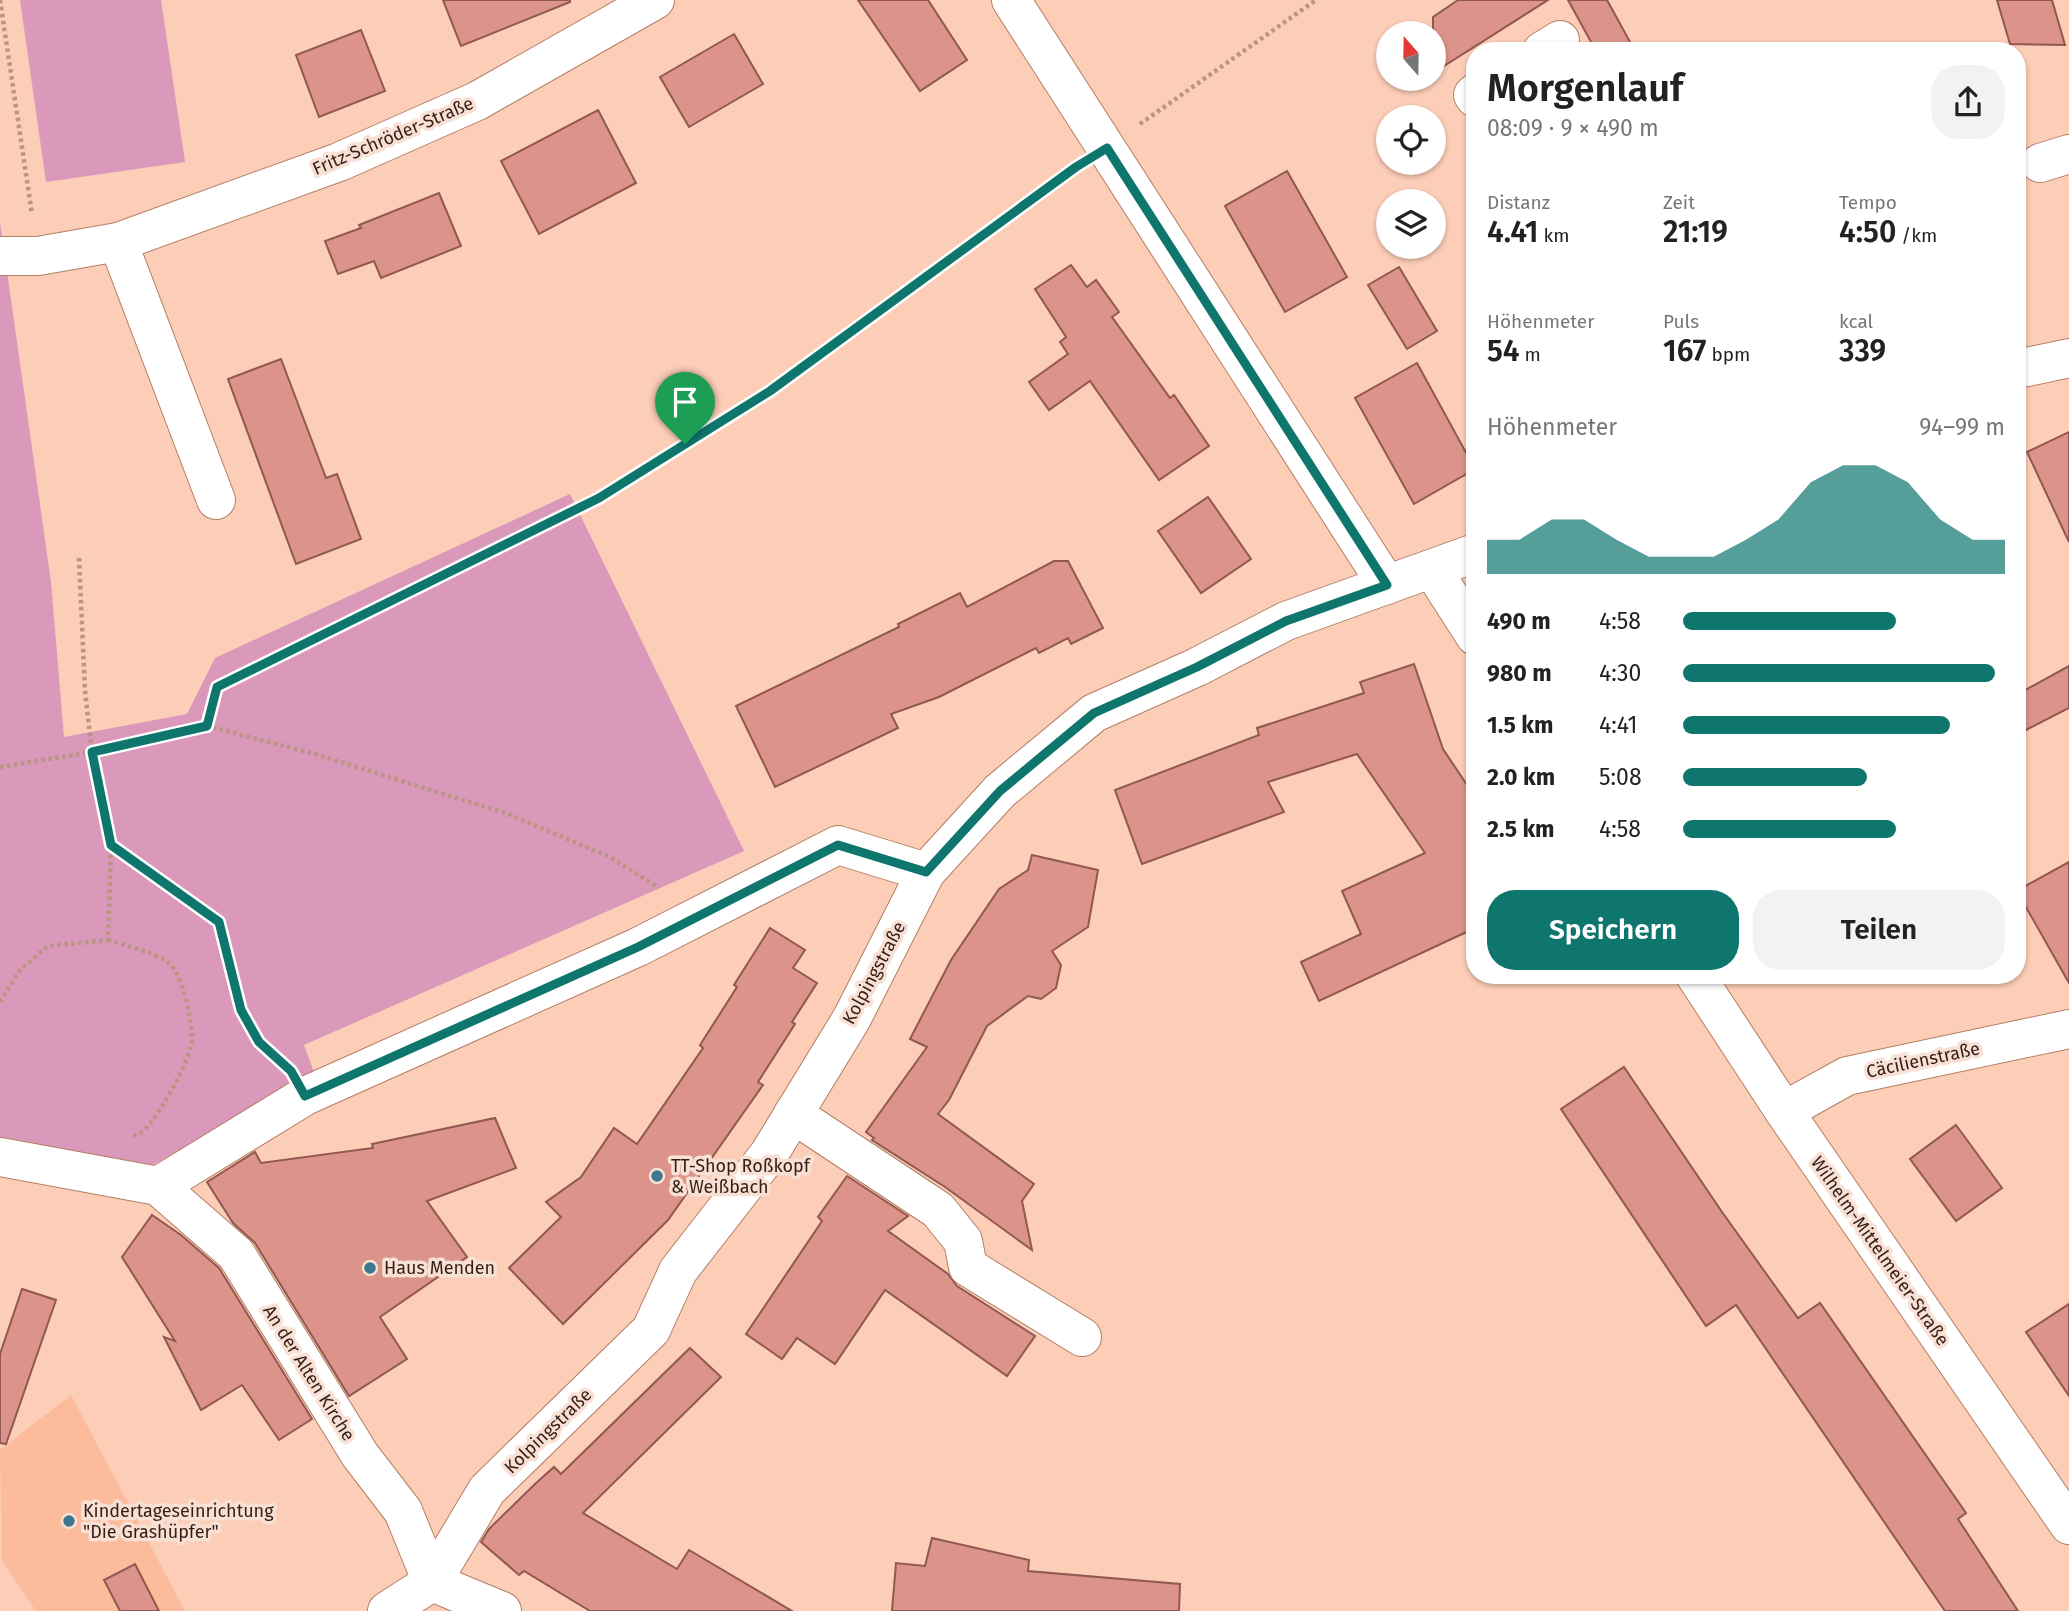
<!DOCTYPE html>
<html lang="de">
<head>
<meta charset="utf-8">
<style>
  :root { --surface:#fff; --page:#f2f2f2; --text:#222; --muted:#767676; --accent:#0f766e }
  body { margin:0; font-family:"Fira Sans",sans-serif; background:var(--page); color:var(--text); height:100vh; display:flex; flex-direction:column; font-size:26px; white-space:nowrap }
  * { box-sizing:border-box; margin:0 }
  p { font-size:23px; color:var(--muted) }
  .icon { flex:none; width:38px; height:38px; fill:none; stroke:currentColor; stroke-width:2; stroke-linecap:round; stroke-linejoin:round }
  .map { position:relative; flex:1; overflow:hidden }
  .sheet { position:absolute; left:1466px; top:42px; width:560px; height:942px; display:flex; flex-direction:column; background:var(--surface); border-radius:28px; box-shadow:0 2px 5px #0004 }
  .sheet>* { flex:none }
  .needle { width:46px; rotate:340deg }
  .buttons { position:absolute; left:1376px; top:21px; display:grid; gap:14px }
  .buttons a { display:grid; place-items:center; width:70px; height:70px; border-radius:50%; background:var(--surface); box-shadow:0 2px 5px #0004; font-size:35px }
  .pin { position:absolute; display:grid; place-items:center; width:60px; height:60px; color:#fff; margin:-72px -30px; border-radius:50% 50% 50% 0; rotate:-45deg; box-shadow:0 0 7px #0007 }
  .pin .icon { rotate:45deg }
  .round { display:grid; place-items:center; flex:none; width:74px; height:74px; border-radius:28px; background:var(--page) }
  .summary { display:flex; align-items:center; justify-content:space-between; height:119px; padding:0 21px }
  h1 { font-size:38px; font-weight:600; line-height:52px }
  .stats { display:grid; grid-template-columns:repeat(3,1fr); gap:10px; height:119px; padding:7px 21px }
  .stats div { display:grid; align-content:center }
  .stats b { font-size:30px; font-weight:600 }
  .stats small { font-size:19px; font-weight:400 }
  .stats p { font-size:19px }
  .chart { height:196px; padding:14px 21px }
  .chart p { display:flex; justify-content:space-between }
  .chart svg { width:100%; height:126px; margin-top:7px; fill:var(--accent); opacity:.7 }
  .button { display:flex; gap:14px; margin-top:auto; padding:14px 21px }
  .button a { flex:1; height:80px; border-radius:28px; background:var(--accent); color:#fff; font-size:28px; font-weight:600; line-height:80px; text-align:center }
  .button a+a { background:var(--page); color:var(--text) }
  ul { padding:0 21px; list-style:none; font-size:23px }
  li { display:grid; grid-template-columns:112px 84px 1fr; align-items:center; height:52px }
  li i { height:18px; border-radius:9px; background:var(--accent) }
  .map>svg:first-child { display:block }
  .built { fill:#fcbc9c }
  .green { fill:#da99ba }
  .building { fill:#db938a; stroke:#915851; stroke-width:2 }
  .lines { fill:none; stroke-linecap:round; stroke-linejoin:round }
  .minor-casing { stroke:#b47f64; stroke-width:40 }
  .path { stroke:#bb9482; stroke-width:4.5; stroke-dasharray:3.5 3.5; stroke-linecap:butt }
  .minor { stroke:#fff; stroke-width:38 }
  .route-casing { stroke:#fff; stroke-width:14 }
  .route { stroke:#0f766e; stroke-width:9 }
  .poi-dot { fill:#3d7790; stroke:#f8e0d5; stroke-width:2.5 }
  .labels { text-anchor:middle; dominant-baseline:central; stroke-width:7; stroke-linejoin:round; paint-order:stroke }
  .street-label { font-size:18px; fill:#351f15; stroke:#f8e0d5 }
  .poi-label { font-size:18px; fill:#351f15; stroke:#f8e0d5; text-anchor:start }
</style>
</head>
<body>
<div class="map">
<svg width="2069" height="1611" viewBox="0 0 2069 1611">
  <rect width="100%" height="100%" fill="#fccdb7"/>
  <path class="built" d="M 71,1395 L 185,1611 L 36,1611 L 2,1561 L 0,1450 Z"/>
  <g class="green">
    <path d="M 20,0 L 161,0 L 185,162 L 46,182 Z"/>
    <path d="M 0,222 L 51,582 L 64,737 L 187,714 L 215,658 L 570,494 L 744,851 L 304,1045 L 315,1075 L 147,1168 L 0,1141 Z"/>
  </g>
  <g class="building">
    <path d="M 443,0 L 570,0 L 570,2 L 461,46 Z"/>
    <path d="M 858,0 L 928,0 L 967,60 L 920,91 Z"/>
    <path d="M 1458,0 L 1548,0 L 1433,73 L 1433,17 Z"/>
    <path d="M 1568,0 L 1607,0 L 1635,51 L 1596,51 Z"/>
    <path d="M 1997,0 L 2052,0 L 2065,45 L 2010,44 Z"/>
    <path d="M 361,30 L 385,91 L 319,117 L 296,55 Z"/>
    <path d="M 734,34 L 763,84 L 689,127 L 660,77 Z"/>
    <path d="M 598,110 L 636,183 L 539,234 L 501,161 Z"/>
    <path d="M 1287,171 L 1347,277 L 1285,312 L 1225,206 Z"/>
    <path d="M 439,193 L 461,246 L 381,278 L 374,261 L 338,274 L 325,241 L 361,228 L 359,225 Z"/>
    <path d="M 1071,265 L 1087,287 L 1096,280 L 1119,312 L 1112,317 L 1170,398 L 1174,395 L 1209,446 L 1159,480 L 1090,381 L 1049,410 L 1029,382 L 1068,354 L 1060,342 L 1066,337 L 1035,289 Z"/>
    <path d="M 1399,267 L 1437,331 L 1407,349 L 1368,285 Z"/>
    <path d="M 281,359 L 326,478 L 337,474 L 361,539 L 296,564 L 228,379 Z"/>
    <path d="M 1417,363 L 1475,469 L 1414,504 L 1355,398 Z"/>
    <path d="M 2069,432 L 2069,542 L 2027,452 Z"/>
    <path d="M 1208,497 L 1251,559 L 1201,593 L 1158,531 Z"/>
    <path d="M 1054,561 L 1068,561 L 1103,628 L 1071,644 L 1068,638 L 1039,653 L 1036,648 L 939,697 L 891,714 L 898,728 L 775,787 L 736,706 L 899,627 L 898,624 L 960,593 L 967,607 Z"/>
    <path d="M 1414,664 L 1443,749 L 1475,797 L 1475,928 L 1319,1001 L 1301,962 L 1361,934 L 1342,891 L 1425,853 L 1357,754 L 1268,782 L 1284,812 L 1142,864 L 1115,790 L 1259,735 L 1257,728 L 1364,693 L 1360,682 Z"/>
    <path d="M 2069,666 L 2069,708 L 2018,734 L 2018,694 Z"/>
    <path d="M 1032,855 L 1098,870 L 1088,927 L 1052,951 L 1061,965 L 1056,988 L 1041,999 L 1028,996 L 987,1026 L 949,1100 L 938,1114 L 1034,1184 L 1022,1201 L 1032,1250 L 945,1187 L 872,1140 L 874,1138 L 866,1132 L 927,1047 L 910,1039 L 951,960 L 999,889 L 1028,870 Z"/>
    <path d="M 2069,862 L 2069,983 L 2018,893 L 2018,890 Z"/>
    <path d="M 770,928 L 805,950 L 793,968 L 817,983 L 792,1022 L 795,1024 L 758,1082 L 763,1085 L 668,1220 L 563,1324 L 509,1268 L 561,1217 L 546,1202 L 581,1177 L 614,1128 L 637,1144 L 703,1048 L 700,1045 L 737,987 L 734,985 Z"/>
    <path d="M 1624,1067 L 1722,1212 L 1798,1318 L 1820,1303 L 1966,1513 L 1958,1519 L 2018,1611 L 1945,1611 L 1736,1305 L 1706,1326 L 1561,1109 Z"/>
    <path d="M 495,1118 L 516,1168 L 427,1201 L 467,1257 L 380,1317 L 407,1359 L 349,1396 L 255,1243 L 233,1223 L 207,1182 L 255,1152 L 261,1163 L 373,1148 L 372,1144 Z"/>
    <path d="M 1956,1125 L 2002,1188 L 1956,1221 L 1910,1159 Z"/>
    <path d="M 847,1176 L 908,1216 L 888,1231 L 948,1274 L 957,1286 L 1035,1336 L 1007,1376 L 885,1290 L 835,1364 L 797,1338 L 782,1359 L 746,1334 L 822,1221 L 818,1217 Z"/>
    <path d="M 152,1215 L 181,1235 L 219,1268 L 312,1419 L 279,1440 L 242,1385 L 201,1410 L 164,1337 L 175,1341 L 122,1257 Z"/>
    <path d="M 22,1289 L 56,1300 L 6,1444 L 0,1443 L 0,1354 Z"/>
    <path d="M 2069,1304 L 2069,1396 L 2026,1332 Z"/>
    <path d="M 690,1348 L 721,1377 L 583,1513 L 677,1569 L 689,1550 L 792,1611 L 590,1611 L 524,1571 L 519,1575 L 481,1542 L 489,1529 L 535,1484 L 554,1467 L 561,1474 Z"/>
    <path d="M 932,1538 L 1029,1560 L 1028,1571 L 1180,1584 L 1179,1611 L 892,1611 L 896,1563 L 925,1566 Z"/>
    <path d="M 135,1564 L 159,1611 L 120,1611 L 104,1580 Z"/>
  </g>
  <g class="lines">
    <g class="minor-casing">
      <g id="minor">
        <path d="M 1011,0 L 1387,585"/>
        <path d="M 1542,51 L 1560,40"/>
        <path d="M 1475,93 L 1473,95 L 1475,98"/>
        <path d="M 2040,163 L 2069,154"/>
        <path d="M 118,242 L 216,500"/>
        <path d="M 0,256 L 38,256 L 118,242 L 339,162 L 477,101 L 655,0"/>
        <path d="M 2018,369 L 2069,358"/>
        <path d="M 1432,569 L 1475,636"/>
        <path d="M 1695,975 L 1784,1111 L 2069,1525"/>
        <path d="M 1784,1111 L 1847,1076 L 2069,1029"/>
        <path d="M 793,1114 L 938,1210 L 963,1241 L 968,1267 L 1082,1337"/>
        <path d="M 0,1157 L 158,1186 L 236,1254 L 360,1455 L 403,1511 L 432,1582"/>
        <path d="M 158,1186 L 305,1096 L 638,947 L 838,845 L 926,872"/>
        <path d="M 432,1582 L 502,1611"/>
        <path d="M 387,1611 L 432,1582 L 487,1490 L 651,1330 L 678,1271 L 769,1154 L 852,1018 L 926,872 L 1000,791 L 1094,713 L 1197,667 L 1286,621 L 1475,553"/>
      </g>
    </g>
    <g class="path">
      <path d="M 0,0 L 32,214"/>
      <path d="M 1140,124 L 1316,0"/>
      <path d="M 79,558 L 85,691 L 92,752 L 111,845 L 220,922 L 241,1010 L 259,1042 L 281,1062"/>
      <path d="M 207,726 L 217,687 L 599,498 L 770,391 L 1072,170"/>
      <path d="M 0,767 L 92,752 L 207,726 L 315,754 L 508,814 L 610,857 L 659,888"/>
      <path d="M 108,940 C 122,944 159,954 169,963 C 183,976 192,1020 192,1039 C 191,1059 160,1115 145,1129 C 142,1133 136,1135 131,1137"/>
      <path d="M 0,1002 L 20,970 L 48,946 L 108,940 L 111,846"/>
    </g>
    <use href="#minor" class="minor"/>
  </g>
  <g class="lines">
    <g class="route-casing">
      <path id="route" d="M 1107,148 L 1387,585 L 1286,621 L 1197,667 L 1094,713 L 1000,791 L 926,872 L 838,845 L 638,947 L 305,1096 L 291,1071 L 259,1042 L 241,1010 L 219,922 L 111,845 L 92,752 L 207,726 L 217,687 L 599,498 L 770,391 L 1076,167 Z"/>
    </g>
    <use href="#route" class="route"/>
  </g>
  <g class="poi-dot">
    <circle cx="657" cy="1176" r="7"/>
    <circle cx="370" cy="1268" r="7"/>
    <circle cx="69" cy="1521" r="7"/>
  </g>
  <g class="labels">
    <g class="street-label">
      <text transform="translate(393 136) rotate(-23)">Fritz-Schröder-Straße</text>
      <text transform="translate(874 973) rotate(-62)">Kolpingstraße</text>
      <text transform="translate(1923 1060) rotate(-12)">Cäcilienstraße</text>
      <text transform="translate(1880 1251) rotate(55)">Wilhelm-Mittelmeier-Straße</text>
      <text transform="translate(309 1373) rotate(58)">An der Alten Kirche</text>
      <text transform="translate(548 1431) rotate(-44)">Kolpingstraße</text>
    </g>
    <g class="poi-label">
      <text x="671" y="1166">TT-Shop Roßkopf<tspan x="671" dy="21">&amp; Weißbach</tspan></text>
      <text x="384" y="1268">Haus Menden</text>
      <text x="83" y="1511">Kindertageseinrichtung<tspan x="83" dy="21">"Die Grashüpfer"</tspan></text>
    </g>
  </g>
</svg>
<div class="buttons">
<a><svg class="needle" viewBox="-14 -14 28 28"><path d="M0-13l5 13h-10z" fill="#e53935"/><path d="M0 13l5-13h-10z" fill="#767676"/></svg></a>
<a><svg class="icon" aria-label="locate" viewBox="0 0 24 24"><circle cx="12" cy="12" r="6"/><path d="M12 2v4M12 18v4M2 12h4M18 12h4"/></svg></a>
<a><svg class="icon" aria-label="layers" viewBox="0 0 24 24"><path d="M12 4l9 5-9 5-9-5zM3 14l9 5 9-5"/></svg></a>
</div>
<div class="pin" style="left:685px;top:444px;background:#1e9e55"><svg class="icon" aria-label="arrive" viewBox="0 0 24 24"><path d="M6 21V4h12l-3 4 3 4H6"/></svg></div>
<section class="sheet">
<div class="summary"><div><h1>Morgenlauf</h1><p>08:09 · 9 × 490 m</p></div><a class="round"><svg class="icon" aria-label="share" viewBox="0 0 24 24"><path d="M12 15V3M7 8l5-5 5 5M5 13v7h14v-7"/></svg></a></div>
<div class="stats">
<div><p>Distanz</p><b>4.41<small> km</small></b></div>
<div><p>Zeit</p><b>21:19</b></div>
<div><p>Tempo</p><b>4:50<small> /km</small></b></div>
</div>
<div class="stats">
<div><p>Höhenmeter</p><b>54<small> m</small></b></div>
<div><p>Puls</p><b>167<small> bpm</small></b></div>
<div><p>kcal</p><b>339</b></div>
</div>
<div class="chart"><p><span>Höhenmeter</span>94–99 m</p>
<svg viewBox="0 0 160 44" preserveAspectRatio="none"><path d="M0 44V32L10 32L20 25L30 25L40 32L50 38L60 38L70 38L80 32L90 25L100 12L110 6L120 6L130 12L140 25L150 32L160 32V44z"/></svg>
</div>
<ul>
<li><b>490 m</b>4:58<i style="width:66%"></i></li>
<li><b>980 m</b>4:30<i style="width:97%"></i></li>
<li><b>1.5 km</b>4:41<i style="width:83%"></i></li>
<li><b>2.0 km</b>5:08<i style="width:57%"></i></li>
<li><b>2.5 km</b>4:58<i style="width:66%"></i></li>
</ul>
<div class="button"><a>Speichern</a><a>Teilen</a></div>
</section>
</div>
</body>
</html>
